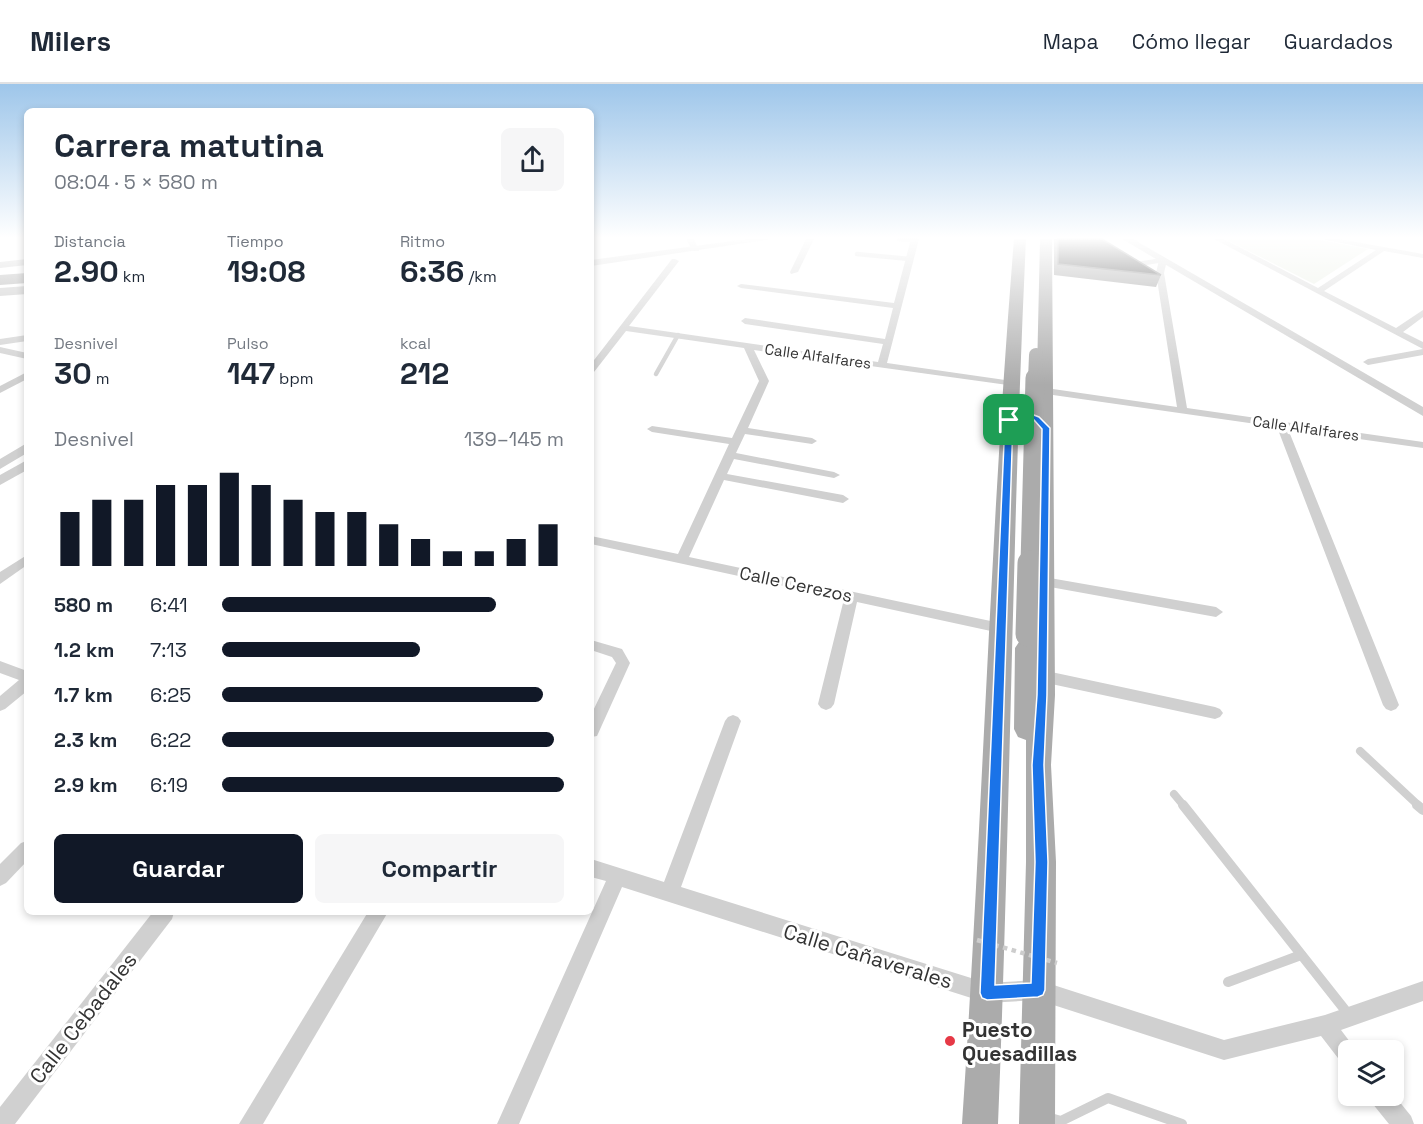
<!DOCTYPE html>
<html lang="es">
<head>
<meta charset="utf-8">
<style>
  :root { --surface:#fff; --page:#f6f6f7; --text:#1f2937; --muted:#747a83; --line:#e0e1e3; --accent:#111827 }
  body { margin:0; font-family:"Space Grotesk",sans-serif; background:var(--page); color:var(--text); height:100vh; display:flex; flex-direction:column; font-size:22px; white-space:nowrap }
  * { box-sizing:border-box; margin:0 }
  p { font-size:20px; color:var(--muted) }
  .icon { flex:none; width:33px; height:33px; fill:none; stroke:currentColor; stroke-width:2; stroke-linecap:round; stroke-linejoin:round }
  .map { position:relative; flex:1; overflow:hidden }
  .panel { position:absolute; left:24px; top:24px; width:570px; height:807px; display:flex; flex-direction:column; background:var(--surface); border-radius:9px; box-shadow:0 3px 9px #0003 }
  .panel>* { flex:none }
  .tools { position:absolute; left:1338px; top:956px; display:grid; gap:12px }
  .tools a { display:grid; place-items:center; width:66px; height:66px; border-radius:9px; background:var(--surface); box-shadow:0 3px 9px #0003; font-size:30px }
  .pin { position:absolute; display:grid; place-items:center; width:51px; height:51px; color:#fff; margin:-26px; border-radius:12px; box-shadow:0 3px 9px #0006 }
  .round { display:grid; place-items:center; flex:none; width:63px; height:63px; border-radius:9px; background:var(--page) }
  .headline { display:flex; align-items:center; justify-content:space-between; height:102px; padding:0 30px }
  h1 { font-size:33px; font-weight:700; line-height:45px }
  .metrics { display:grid; grid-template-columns:repeat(3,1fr); gap:9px; height:102px; padding:6px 30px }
  .metrics div { display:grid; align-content:center }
  .metrics b { font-size:30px; font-weight:700 }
  .metrics small { font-size:16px; font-weight:400 }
  .metrics p { font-size:16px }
  .chart { height:168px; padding:12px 30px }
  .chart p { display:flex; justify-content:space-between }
  .chart svg { width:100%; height:108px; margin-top:6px; stroke:var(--accent); stroke-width:6 }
  .action { display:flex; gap:12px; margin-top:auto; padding:12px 30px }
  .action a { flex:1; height:69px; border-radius:9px; background:var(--accent); color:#fff; font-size:24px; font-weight:700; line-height:69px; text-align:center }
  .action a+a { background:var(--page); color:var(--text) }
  ul { padding:0 30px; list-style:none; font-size:20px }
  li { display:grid; grid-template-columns:96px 72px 1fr; align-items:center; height:45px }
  li i { height:15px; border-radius:8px; background:var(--accent) }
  header { display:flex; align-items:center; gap:36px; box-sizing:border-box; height:84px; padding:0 30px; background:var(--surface); border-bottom:2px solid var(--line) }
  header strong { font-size:28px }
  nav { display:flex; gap:33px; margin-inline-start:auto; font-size:21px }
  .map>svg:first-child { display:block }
  .green { fill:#e6ecdf }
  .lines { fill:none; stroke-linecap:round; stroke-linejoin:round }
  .service-far2 { stroke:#d0d0d0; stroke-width:4.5 }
  .service-far1 { stroke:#d0d0d0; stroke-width:8 }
  .service { stroke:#d0d0d0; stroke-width:10 }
  .minor { fill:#d0d0d0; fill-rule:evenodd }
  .tertiary { fill:#d0d0d0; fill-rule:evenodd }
  .secondary { fill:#bdbdbd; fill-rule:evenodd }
  .primary { fill:#ababab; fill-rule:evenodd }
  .motorway { fill:#9a9a9a; fill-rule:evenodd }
  .path-bridge { stroke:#cdcdcd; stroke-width:4.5; stroke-dasharray:4.5 4.5; stroke-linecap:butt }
  .primary-bridge-far2 { stroke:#ababab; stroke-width:14 }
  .primary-bridge-far1 { stroke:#ababab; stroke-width:19 }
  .primary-bridge { stroke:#ababab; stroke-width:25 }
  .wall { fill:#8c8c8c }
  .building { fill:#1a1a1a; stroke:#5f5f5f; stroke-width:1.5 }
  .route { fill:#1a73e8; stroke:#fff; stroke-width:1.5; fill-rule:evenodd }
  .poi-dot { fill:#e63946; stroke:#fff; stroke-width:2 }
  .labels { text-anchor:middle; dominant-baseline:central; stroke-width:6; stroke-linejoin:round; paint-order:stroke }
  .far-street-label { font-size:15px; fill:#333; stroke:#fff }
  .street-label { font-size:18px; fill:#333; stroke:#fff }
  .near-street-label { font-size:21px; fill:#333; stroke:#fff }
  .near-poi-label { font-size:21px; font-weight:bold; fill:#333; stroke:#fff; text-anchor:start }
</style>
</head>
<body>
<header>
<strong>Milers</strong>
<nav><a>Mapa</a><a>Cómo llegar</a><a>Guardados</a></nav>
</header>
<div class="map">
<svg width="1423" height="1040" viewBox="0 0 1423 1040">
  <rect width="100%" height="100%" fill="#fff"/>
  <path class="green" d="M 1225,155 L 1314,155 L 1368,165 L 1314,200 Z"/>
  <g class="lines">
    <g class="service-far2">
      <path d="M 899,155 L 915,156"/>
      <path d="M 857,170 L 910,175"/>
      <path d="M 1138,180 L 1163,176"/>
      <path d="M 656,290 L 678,251"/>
    </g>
    <g class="service-far1">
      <path d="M 1360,667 L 1419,722"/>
      <path d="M 1174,710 L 1184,722"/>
    </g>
    <g class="service">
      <path d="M 1183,721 L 1349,931"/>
      <path d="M 1417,721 L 1423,726"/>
      <path d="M 1228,898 L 1301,871"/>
      <path d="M 1047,1033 L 1061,1037 L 1108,1014 L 1182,1040"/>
    </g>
    <g class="minor">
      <path d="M 686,155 L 694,155 L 699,167 L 693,167 Z"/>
      <path d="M 806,155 L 814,155 L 798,188 L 791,190 L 790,188 Z"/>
      <path d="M 911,155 L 919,155 L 887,279 L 1012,297 L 1015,298 L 1015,302 L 754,266 L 769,297 L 748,344 L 812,354 L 817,357 L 812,360 L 745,350 L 736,369 L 834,388 L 840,391 L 834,394 L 734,375 L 727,390 L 843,411 L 849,415 L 843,419 L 724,396 L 689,473 L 1000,539 L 1005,540 L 1007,544 L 1005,548 L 1000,549 L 857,518 L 834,620 L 831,624 L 826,626 L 821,624 L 818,620 L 844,515 L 591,460 L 591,452 L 678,470 L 729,360 L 652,348 L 647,345 L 652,342 L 732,354 L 759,297 L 744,264 L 626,247 L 594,288 L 591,289 L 591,280 L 672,175 L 675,175 L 679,177 L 629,242 L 878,278 L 883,260 L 745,240 L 741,237 L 745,234 L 885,255 L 893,224 L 741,204 L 737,202 L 741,200 L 894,219 Z"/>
      <path d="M 1214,155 L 1224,155 L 1318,204 L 1376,166 L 1322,155 L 1339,155 L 1423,170 L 1423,174 L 1384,167 L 1324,207 L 1396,244 L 1423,226 L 1423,233 L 1403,248 L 1423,258 L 1423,265 Z"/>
      <path d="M 1163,174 L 1167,176 L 1164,189 L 1187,324 L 1423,358 L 1423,364 L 1288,345 L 1399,621 L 1396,625 L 1391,627 L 1386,625 L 1383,621 L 1277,343 L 1046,310 L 1041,307 L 1046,304 L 1177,323 L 1156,189 L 1159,176 Z"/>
      <path d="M 27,251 L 27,257 L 0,261 L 0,255 Z"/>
      <path d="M 0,263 L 27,269 L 27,275 L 0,269 Z"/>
      <path d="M 1423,265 L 1423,271 L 1368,281 L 1363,278 L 1368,275 Z"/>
      <path d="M 27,288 L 27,295 L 0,309 L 0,302 Z"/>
      <path d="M 27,471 L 27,481 L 0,500 L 0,488 Z"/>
      <path d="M 1044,493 L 1216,523 L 1223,528 L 1216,533 L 1039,501 L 1037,498 L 1039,495 Z"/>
      <path d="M 591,556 L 622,565 L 630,579 L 597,652 L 591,653 L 591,631 L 616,579 L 612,573 L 591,566 Z"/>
      <path d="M 0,577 L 27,587 L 27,607 L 5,625 L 0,627 L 0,612 L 19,596 L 0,589 Z"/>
      <path d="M 1042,586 L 1215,623 L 1220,625 L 1223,629 L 1220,633 L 1215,635 L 1042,598 L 1037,596 L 1035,592 L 1037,588 Z"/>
      <path d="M 733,631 L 738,633 L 741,637 L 681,803 L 987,899 L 1038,896 L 1224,956 L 1325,931 L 1423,897 L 1423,917 L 1341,946 L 1356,966 L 1348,966 L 1348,982 L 1341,978 L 1321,952 L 1224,976 L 1038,916 L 987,919 L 622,803 L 519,1040 L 497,1040 L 606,797 L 591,793 L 591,775 L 664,798 L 725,637 L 728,633 Z"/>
      <path d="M 27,757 L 27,777 L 6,799 L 0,802 L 0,780 L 21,759 Z"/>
      <path d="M 153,828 L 174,828 L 172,835 L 15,1040 L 0,1040 L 0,1023 Z"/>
      <path d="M 368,828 L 388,828 L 263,1040 L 239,1040 Z"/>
      <path d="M 1369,1011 L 1394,1011 L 1411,1032 L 1414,1040 L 1389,1040 L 1372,1019 Z"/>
    </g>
    <g class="tertiary">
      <path d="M 747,155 L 772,155 L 591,182 L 591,176 Z"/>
      <path d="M 1122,155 L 1133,155 L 1423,323 L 1423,332 Z"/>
      <path d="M 27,359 L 27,369 L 0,385 L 0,375 Z"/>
      <path d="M 27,376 L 27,386 L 0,401 L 0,391 Z"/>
    </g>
    <g class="secondary">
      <path d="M 27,175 L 27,181 L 0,184 L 0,178 Z"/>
      <path d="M 27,202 L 27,210 L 0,212 L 0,204 Z"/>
    </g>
    <g class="primary">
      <path d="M 1014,155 L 1026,155 C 1012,450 1010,745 998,1040 L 962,1040 C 982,745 990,450 1014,155 Z"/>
      <path d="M 1040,155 L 1052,155 L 1055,611 L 1051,681 L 1056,778 L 1055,1040 L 1019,1040 L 1026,778 L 1026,656 L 1018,653 L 1014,645 L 1015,564 L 1019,558 L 1031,556 Z"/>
    </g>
    <path class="motorway" d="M 27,189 L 27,199 L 0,201 L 0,191 Z"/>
    <path class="path-bridge" d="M 977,856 L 1057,879"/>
    <path class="primary-bridge-far2" d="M 1035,296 L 1036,271"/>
    <path class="primary-bridge-far1" d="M 1030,480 L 1035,294"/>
    <path class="primary-bridge" d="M 1028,550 L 1030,479"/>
  </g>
  <path class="wall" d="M 1054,155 L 1102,155 L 1161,191 L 1156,203 L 1054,191 Z"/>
  <path class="building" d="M 1058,155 L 1102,155 L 1161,191 L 1058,180 Z"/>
  <linearGradient id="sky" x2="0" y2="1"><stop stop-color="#9ec6ea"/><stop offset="0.51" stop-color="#fff"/><stop offset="1" stop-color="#fff" stop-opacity="0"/></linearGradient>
  <rect width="1423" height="301" fill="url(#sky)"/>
  <path class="route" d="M 1026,328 L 1039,333 L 1050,344 L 1047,611 L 1044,681 L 1048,778 L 1045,906 L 1043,911 L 1038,913 L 987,916 L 982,914 L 980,909 L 1005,336 L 1010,330 ZM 1025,333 L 1034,336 L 1042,345 L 1037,611 L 1032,681 L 1035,778 L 1031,899 L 995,901 L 1013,336 Z"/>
  <circle class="poi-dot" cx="950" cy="957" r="6"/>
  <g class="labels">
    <g class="far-street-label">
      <text transform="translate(818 272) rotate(8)">Calle Alfalfares</text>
      <text transform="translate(1306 344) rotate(8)">Calle Alfalfares</text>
    </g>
    <g class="street-label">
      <text transform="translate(796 500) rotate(12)">Calle Cerezos</text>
    </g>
    <g class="near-street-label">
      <text transform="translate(868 872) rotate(17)">Calle Cañaverales</text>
      <text transform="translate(83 934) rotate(-52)">Calle Cebadales</text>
    </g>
    <g class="near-poi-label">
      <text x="962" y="945">Puesto<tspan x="962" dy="24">Quesadillas</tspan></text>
    </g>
  </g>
</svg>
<div class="tools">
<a><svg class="icon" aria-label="layers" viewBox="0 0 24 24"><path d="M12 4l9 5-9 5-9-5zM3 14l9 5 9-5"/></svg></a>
</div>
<div class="pin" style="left:1009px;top:336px;background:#1e9e55"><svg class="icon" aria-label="arrive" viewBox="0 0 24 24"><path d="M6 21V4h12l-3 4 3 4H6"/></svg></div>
<section class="panel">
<div class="headline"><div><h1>Carrera matutina</h1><p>08:04 · 5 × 580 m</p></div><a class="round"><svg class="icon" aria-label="share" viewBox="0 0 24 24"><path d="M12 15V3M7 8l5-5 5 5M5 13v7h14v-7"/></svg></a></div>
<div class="metrics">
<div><p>Distancia</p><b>2.90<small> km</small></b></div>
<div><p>Tiempo</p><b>19:08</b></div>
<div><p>Ritmo</p><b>6:36<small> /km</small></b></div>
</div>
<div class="metrics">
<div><p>Desnivel</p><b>30<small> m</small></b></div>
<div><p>Pulso</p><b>147<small> bpm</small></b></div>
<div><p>kcal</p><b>212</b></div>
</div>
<div class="chart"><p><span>Desnivel</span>139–145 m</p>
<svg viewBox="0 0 160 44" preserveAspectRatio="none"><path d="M5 44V22M15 44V17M25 44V17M35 44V11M45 44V11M55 44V6M65 44V11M75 44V17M85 44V22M95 44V22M105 44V27M115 44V33M125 44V38M135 44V38M145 44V33M155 44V27"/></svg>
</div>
<ul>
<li><b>580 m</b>6:41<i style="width:80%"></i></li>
<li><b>1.2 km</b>7:13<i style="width:58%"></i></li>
<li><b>1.7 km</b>6:25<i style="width:94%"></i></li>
<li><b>2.3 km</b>6:22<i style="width:97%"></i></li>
<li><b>2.9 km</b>6:19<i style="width:100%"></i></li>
</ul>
<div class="action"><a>Guardar</a><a>Compartir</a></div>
</section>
</div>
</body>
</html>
